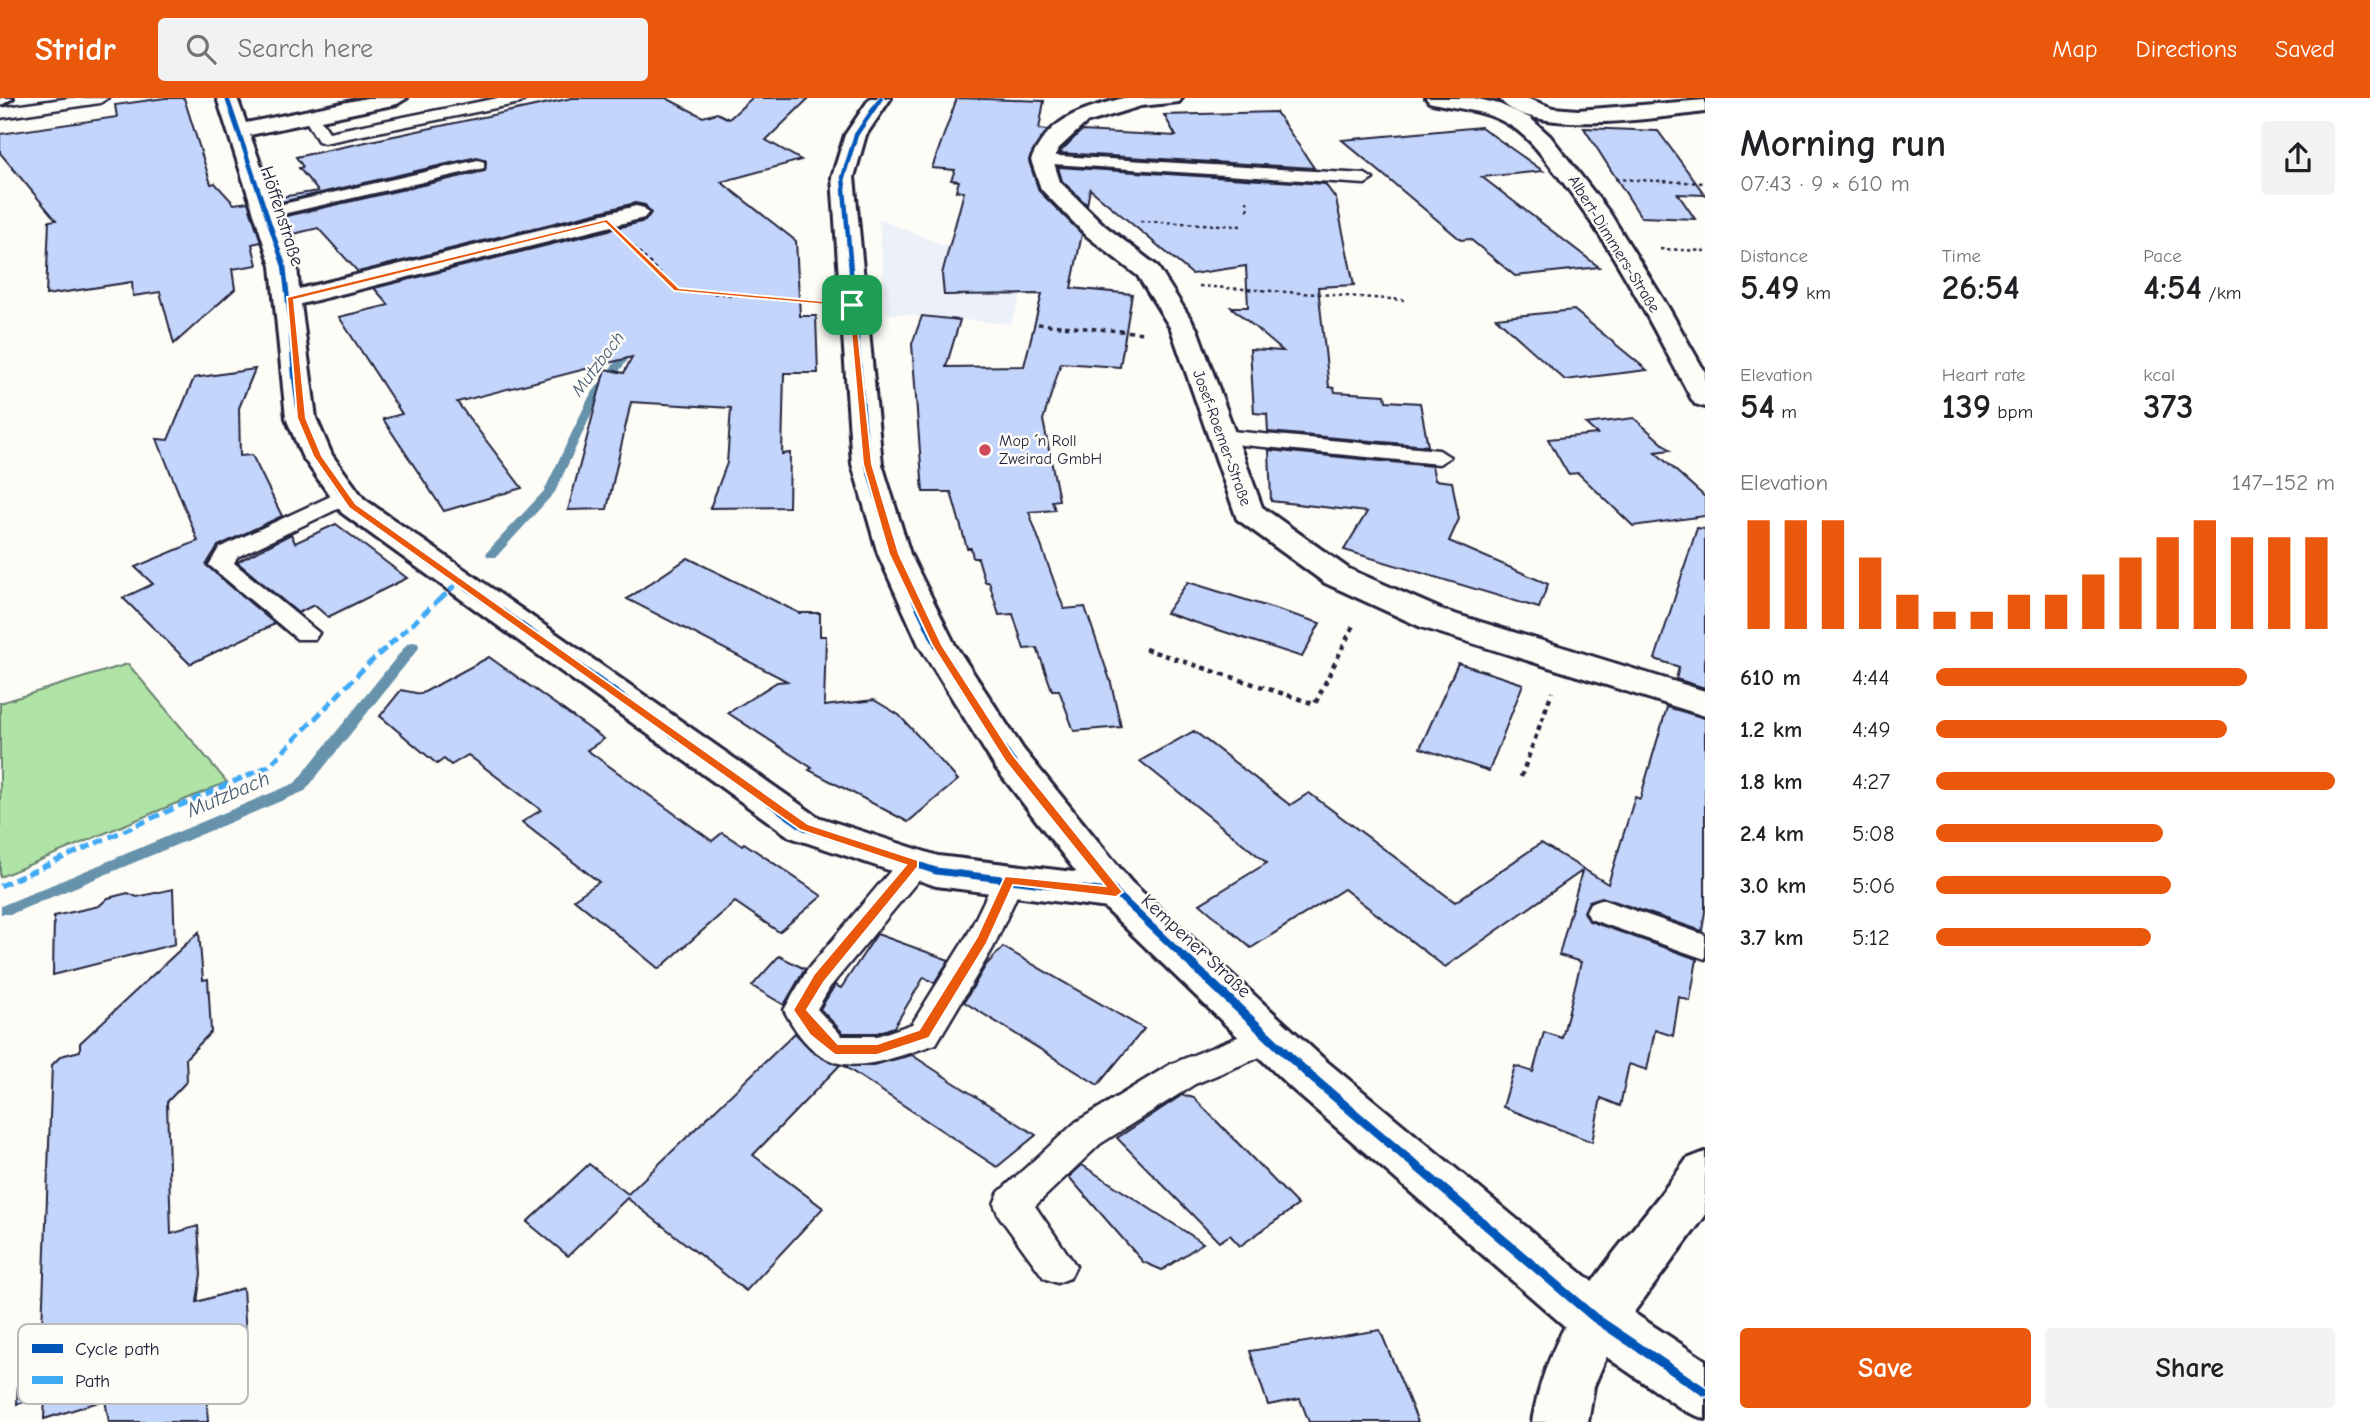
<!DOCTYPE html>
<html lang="en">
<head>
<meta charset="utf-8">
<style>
  :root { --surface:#fff; --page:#f2f2f2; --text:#202124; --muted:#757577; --accent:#ea580c }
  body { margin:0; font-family:"Comic Neue",sans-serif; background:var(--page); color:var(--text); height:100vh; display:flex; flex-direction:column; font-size:26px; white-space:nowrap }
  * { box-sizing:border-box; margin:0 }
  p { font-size:23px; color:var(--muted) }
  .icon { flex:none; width:38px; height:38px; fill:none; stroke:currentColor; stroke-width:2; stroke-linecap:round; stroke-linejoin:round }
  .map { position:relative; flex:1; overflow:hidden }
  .details { display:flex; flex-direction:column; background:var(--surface); width:665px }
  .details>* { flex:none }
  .pin { position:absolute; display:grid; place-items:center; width:60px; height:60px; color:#fff; margin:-30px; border-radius:14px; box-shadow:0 4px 10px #0006 }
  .round { display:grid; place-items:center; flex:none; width:74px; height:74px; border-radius:7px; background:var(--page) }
  .overview { display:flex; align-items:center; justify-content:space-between; height:119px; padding:0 35px }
  h1 { font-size:38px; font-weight:600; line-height:52px }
  .metrics { display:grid; grid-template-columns:repeat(3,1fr); gap:10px; height:119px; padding:7px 35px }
  .metrics div { display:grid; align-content:center }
  .metrics b { font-size:35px; font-weight:600 }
  .metrics small { font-size:19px; font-weight:400 }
  .metrics p { font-size:19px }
  .chart { height:196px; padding:14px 35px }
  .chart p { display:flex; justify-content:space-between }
  .chart svg { width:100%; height:126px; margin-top:7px; stroke:var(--accent); stroke-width:6 }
  .cta { display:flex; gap:14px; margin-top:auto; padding:14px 35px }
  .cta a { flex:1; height:80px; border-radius:7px; background:var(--accent); color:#fff; font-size:28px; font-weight:600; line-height:80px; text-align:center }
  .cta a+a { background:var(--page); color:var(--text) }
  ul { padding:0 35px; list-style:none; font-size:23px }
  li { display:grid; grid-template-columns:112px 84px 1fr; align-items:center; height:52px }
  li i { height:18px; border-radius:9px; background:var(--accent) }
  header { display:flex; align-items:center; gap:42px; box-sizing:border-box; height:98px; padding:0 35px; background:var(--accent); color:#fff }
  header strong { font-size:33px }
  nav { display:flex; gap:38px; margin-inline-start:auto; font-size:24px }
  .search { width:490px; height:63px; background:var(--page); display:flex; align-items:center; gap:18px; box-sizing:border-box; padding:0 24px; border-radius:7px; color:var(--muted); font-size:26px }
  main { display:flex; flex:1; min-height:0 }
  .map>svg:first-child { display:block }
  .built { fill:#ecf0f8 }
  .green { fill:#b0e4a6; stroke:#698370; stroke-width:2 }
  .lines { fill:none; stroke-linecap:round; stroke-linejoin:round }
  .stream { fill:#6692ab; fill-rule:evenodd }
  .building { fill:#c4d5fb; stroke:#22223b; stroke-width:2 }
  .service-casing { stroke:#22223b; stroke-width:5 }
  .minor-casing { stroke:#22223b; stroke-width:6 }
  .secondary-casing { stroke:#22223b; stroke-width:6 }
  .path-far2 { stroke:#22223b; stroke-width:2.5; stroke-dasharray:3.5 3.5; stroke-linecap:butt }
  .path-far1 { stroke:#22223b; stroke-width:3.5; stroke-dasharray:4.5 4.5; stroke-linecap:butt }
  .path { stroke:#22223b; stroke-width:4.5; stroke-dasharray:5 5; stroke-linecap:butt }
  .service { fill:#fdfcf7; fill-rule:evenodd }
  .minor { fill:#fdfcf7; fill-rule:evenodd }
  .secondary { fill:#fdfcf7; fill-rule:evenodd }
  .quiet-far1 { stroke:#3fa9f5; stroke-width:4.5; stroke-dasharray:8 4.5; stroke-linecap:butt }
  .quiet { stroke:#3fa9f5; stroke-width:5; stroke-dasharray:10 5; stroke-linecap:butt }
  .cycleway-far3-casing { stroke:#fdfcf7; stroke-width:7 }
  .cycleway-far2-casing { stroke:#fdfcf7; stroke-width:9 }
  .cycleway-far1-casing { stroke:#fdfcf7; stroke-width:11 }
  .cycleway-casing { stroke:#fdfcf7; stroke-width:13 }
  .cycleway-far3 { stroke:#0057b8; stroke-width:4.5 }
  .cycleway-far2 { stroke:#0057b8; stroke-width:5 }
  .cycleway-far1 { stroke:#0057b8; stroke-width:7 }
  .cycleway { stroke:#0057b8; stroke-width:9 }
  .route { fill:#ea580c; stroke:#fff; stroke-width:2; fill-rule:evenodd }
  .poi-dot { fill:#d1495b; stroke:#fdfcf7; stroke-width:2.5 }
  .labels { text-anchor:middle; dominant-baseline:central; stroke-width:5; stroke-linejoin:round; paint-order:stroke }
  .far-street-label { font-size:16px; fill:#22223b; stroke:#fdfcf7 }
  .far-poi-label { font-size:16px; fill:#22223b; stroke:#fdfcf7; text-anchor:start }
  .far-water-label { font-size:18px; font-style:italic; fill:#445a73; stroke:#fdfcf7 }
  .street-label { font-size:19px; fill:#22223b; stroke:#fdfcf7 }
  .water-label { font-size:21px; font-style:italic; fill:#445a73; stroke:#fdfcf7 }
  .key { fill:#fdfcf7; stroke:#bbbbbf; stroke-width:2 }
  .key-label { font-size:19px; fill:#22223b }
</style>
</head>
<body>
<header>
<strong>Stridr</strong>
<div class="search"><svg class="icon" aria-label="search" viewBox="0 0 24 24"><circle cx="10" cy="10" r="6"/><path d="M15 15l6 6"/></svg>Search here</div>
<nav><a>Map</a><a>Directions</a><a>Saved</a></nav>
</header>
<main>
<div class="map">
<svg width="1705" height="1324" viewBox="0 0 1705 1324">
  <rect width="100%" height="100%" fill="#fdfcf7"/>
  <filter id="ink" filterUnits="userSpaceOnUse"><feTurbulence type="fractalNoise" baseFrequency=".0143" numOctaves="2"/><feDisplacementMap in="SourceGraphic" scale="14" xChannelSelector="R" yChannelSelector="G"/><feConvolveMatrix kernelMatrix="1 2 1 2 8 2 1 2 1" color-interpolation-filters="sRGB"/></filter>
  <g filter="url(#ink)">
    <path class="built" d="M 879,121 L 1028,182 L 1010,226 L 886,215 Z"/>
    <path class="green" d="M 128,566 L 227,684 L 0,779 L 0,605 Z"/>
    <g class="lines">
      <g class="stream">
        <path d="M 633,245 L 638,248 L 599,300 L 555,394 L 496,459 L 488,459 L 486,456 L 488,453 L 544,393 L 589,299 L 629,246 Z"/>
        <path d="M 413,544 L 418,545 L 419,548 L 418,551 L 305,693 L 11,816 L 1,816 L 1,808 L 295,685 L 408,545 Z"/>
      </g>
    </g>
    <g class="building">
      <path d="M 165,0 L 184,0 L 211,86 L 215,85 L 234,106 L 248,104 L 261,144 L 252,146 L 257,167 L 232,171 L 235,191 L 174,246 L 160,194 L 133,198 L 132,184 L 46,197 L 49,123 L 56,122 L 0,55 L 0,36 L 117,19 L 115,7 Z"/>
      <path d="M 572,0 L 666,0 L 703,19 L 717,15 L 729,21 L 752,0 L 809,0 L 766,42 L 801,62 L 721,84 L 796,143 L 800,218 L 816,218 L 818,275 L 784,275 L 782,356 L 790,355 L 789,409 L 710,410 L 727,365 L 731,310 L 631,304 L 607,411 L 568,412 L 605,271 L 624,275 L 632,259 L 457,304 L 522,390 L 444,413 L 383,321 L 402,316 L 339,219 L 389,207 L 374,190 L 645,123 L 651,115 L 645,107 L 635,105 L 358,174 L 318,130 L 289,137 L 282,119 L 485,73 L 486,62 L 477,59 L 277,105 L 275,100 L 318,93 L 299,70 L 303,69 L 296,59 Z"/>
      <path d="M 957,0 L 1044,3 L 1039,31 L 1048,32 L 1029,63 L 1039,93 L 1082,136 L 1071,190 L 1132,196 L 1120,269 L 1061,265 L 1043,322 L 1059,402 L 1052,403 L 1055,412 L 1029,414 L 1064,511 L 1085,509 L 1111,585 L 1121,629 L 1074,633 L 1059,592 L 1052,592 L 1037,550 L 1024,551 L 1013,516 L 999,517 L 989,484 L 985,484 L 978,460 L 973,460 L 971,450 L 967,450 L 951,394 L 923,394 L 912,246 L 922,218 L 960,222 L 946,269 L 1024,268 L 1042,196 L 944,197 L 942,176 L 964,94 L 956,93 L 959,83 L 951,82 L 955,72 L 932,70 Z"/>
      <path d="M 1276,14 L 1314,70 L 1059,55 L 1081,33 L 1176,38 L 1164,17 Z"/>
      <path d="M 1481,29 L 1543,73 L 1482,79 L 1599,169 L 1515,178 L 1470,141 L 1461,142 L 1342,42 Z"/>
      <path d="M 1584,30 L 1658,33 L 1705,97 L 1678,96 L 1695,121 L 1641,119 Z"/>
      <path d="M 1058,69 L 1325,86 L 1336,101 L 1354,187 L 1318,189 L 1329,289 L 1334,290 L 1335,294 L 1385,297 L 1386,303 L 1420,305 L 1428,348 L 1268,334 L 1267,316 L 1254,315 L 1250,251 L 1283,253 L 1231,209 L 1248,209 L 1246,168 L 1192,176 L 1090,91 L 1087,107 L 1062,83 Z"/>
      <path d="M 1574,212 L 1647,272 L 1565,282 L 1496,220 Z"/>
      <path d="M 255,271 L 239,310 L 240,358 L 252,357 L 282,418 L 218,448 L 206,467 L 275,526 L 190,566 L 123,500 L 153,486 L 135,469 L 198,443 L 157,341 L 168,342 L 194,280 Z"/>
      <path d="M 1634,320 L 1670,352 L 1655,354 L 1705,399 L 1705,418 L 1633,428 L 1578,375 L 1568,376 L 1548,341 L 1597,336 L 1586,326 Z"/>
      <path d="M 1269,352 L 1432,368 L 1435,382 L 1452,384 L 1459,421 L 1449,443 L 1548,486 L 1539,510 L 1344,452 L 1367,414 L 1271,403 Z"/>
      <path d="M 336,426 L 407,480 L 328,519 L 314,507 L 298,515 L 237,464 L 291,436 L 295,445 Z"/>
      <path d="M 1697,430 L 1705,431 L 1705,590 L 1676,581 L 1679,569 L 1655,561 Z"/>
      <path d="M 688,460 L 799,515 L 820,515 L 820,538 L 826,538 L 824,608 L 874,602 L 899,617 L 958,682 L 908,724 L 809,672 L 812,670 L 728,615 L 777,584 L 787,583 L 627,501 Z"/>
      <path d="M 1188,484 L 1275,511 L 1320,525 L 1302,559 L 1166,515 Z"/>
      <path d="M 489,559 L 604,641 L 587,652 L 712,743 L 722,735 L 742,747 L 744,745 L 822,798 L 779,834 L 735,804 L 659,871 L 574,801 L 599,784 L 522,724 L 541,712 L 468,657 L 451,667 L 444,661 L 437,666 L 380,618 L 401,592 L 421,596 Z"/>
      <path d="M 1458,565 L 1523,586 L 1489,673 L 1420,650 Z"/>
      <path d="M 1667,609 L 1705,620 L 1705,814 L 1702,833 L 1602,799 L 1589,803 L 1584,814 L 1589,823 L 1697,861 L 1690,903 L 1679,899 L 1673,938 L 1655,932 L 1647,972 L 1629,966 L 1620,1008 L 1601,1000 L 1592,1044 L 1503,1009 L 1515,968 L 1533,974 L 1544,934 L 1562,940 L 1581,864 L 1559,857 L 1582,773 L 1445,869 L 1344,791 L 1251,850 L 1200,806 L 1267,765 L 1140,663 L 1194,633 L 1290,707 L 1309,695 L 1455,804 L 1541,745 L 1608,786 L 1635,699 L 1640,701 Z"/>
      <path d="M 173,791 L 175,846 L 53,877 L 54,818 L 99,808 L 108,800 L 128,795 L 137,799 Z"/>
      <path d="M 199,834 L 203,882 L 208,881 L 211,934 L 186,960 L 187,983 L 167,1004 L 171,1136 L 198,1128 L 201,1176 L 197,1204 L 243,1190 L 246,1237 L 204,1250 L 208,1324 L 109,1324 L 105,1302 L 44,1321 L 45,1297 L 17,1306 L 20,1236 L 42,1230 L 52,967 L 61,958 L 80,953 L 80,945 Z"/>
      <path d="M 877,836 L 949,862 L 934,885 L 924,879 L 894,929 L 877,935 L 843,935 L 820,911 L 835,887 L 841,890 Z"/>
      <path d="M 1003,849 L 1144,931 L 1098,987 L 964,904 L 986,867 Z"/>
      <path d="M 779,858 L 805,871 L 784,907 L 752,888 Z"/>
      <path d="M 795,935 L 814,955 L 840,967 L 753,1057 L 823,1110 L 746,1193 L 627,1100 L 568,1158 L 527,1124 L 589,1066 L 628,1096 Z"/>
      <path d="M 912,957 L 950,982 L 1036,1037 L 997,1069 L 844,968 L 869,968 Z"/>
      <path d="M 1182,997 L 1194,1000 L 1298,1107 L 1240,1148 L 1230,1137 L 1219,1144 L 1117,1040 Z"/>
      <path d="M 1082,1067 L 1203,1145 L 1162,1172 L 1143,1164 L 1069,1079 Z"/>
      <path d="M 1380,1232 L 1418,1324 L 1309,1324 L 1300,1301 L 1268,1307 L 1250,1253 Z"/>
    </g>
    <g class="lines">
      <g class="service-casing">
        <g id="service">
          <path d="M 70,0 L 108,0 L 100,5 L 0,20 L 0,10 Z"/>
          <path d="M 498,0 L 528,0 L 520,5 L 324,45 L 318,43 L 303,18 L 311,13 L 316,15 L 329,34 Z"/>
          <path d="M 1042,57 L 1365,76 L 1373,81 L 1365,86 L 1036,65 L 1036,59 Z"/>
          <path d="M 478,62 L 484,64 L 484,70 L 265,120 L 256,115 L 265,110 Z"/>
          <path d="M 1220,332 L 1439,352 L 1450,359 L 1439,366 L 1212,344 L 1209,339 Z"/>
          <path d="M 346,391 L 354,393 L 357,398 L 354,403 L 237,459 L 234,465 L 319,535 L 315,541 L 297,541 L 209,467 L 219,450 Z"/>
          <path d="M 914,755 L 925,758 L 929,766 L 925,774 L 830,889 L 817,911 L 842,938 L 877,938 L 912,926 L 968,836 L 998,774 L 1009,771 L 1020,774 L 1024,782 L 993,850 L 936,946 C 867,969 824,989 784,912 L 808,871 L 903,758 Z"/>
          <path d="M 1601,801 L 1705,837 L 1705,861 L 1590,821 L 1586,813 L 1590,805 Z"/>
          <path d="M 1270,926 L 1282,930 L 1287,940 L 1282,950 L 1195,986 L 1100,1046 L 1035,1108 L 1076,1168 L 1070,1180 L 1057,1185 L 1044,1180 L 999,1118 L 994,1106 L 999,1094 L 1076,1024 L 1171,966 Z"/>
        </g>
      </g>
      <g class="minor-casing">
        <g id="minor">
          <path d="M 0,0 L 13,0 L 0,8 Z"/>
          <path d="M 217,0 L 237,0 L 246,25 L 367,0 L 407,0 L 397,6 L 250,37 L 297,168 L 299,191 L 636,108 L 644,110 L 648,115 L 644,120 L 301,206 L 316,320 L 332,357 L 364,401 L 818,719 L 938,758 L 1116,779 L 1131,784 L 1137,795 L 1131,806 L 1116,811 L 936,788 L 790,739 L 342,415 L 302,358 L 286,320 L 271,168 Z"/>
          <path d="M 1123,0 L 1182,0 L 1179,4 L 1141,8 L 1086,25 L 1058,51 L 1053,62 L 1060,84 L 1105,128 L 1157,168 L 1197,231 L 1262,409 L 1349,471 L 1445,513 L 1705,593 L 1705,618 L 1421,529 L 1325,485 L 1237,421 L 1171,231 L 1138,178 L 1087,138 L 1041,91 L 1031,62 C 1050,18 1082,12 1123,0 Z"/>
          <path d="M 1426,0 L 1474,0 L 1499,6 L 1530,20 L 1550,38 L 1609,114 L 1668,209 L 1705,274 L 1705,309 L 1695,306 L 1691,300 C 1649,222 1610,143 1555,74 C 1541,56 1527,36 1506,25 C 1482,11 1455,11 1429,4 Z"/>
          <path d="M 1499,0 L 1526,0 L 1553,10 L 1578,12 L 1705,2 L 1705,14 C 1661,19 1527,41 1499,0 Z"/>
          <path d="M 1705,1054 L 1705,1118 L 1614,1241 L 1594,1288 L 1588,1324 L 1532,1324 C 1552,1209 1623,1151 1687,1061 Z"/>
        </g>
      </g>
      <g class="secondary-casing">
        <path id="secondary" d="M 870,0 L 891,0 L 866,37 L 854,79 L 882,366 L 910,456 L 955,547 L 1023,651 L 1131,784 L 1325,962 L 1614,1202 L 1705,1262 L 1705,1321 L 1685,1313 L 1576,1238 L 1291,990 L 1101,806 L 995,669 L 919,547 L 878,456 L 852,366 L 832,79 L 845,37 Z"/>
      </g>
      <g class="path-far2">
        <path d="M 1615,81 L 1705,85"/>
        <path d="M 1247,102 L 1248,115"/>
        <path d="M 1140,123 L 1241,128"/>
        <path d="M 634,149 L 676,192 L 817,204"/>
        <path d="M 1660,151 L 1705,153"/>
        <path d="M 1199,188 L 1404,202"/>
      </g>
      <path class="path-far1" d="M 1038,226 L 1145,235"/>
      <g class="path">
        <path d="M 1145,551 L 1315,606 L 1355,524"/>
        <path d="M 1521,679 L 1552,594"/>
      </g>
      <use href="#service" class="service"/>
      <use href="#minor" class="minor"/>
      <use href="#secondary" class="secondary"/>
      <path class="quiet-far1" d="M 440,501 L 458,485"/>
      <path class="quiet" d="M 0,788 L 269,668 L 365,569 L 442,499"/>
      <g class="cycleway-far3-casing">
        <g id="cycleway-far3">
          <path d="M 227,0 L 284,168 L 290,220"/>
          <path d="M 855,220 L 843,79 L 856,37 L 881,0"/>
        </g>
      </g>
      <g class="cycleway-far2-casing">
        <g id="cycleway-far2">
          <path d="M 290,218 C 293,251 293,288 301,320 C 323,407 416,453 484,501"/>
          <path d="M 855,218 L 867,366 L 894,456 L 915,501"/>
        </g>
      </g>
      <g class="cycleway-far1-casing">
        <g id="cycleway-far1">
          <path d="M 481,499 L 804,729 L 936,773 L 1116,795"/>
          <path d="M 914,499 L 937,547 L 1009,660 L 1116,795 L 1187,862"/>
        </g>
      </g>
      <g class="cycleway-casing">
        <path id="cycleway" d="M 1185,860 L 1308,976 L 1595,1220 L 1705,1294"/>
      </g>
      <use href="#cycleway-far3" class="cycleway-far3"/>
      <use href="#cycleway-far2" class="cycleway-far2"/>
      <use href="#cycleway-far1" class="cycleway-far1"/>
      <use href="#cycleway" class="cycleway"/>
    </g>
  </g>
  <path class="route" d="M 607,121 L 679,190 L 855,206 L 872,366 L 899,456 L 942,547 L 1013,657 L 1123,794 L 1116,799 L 1013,787 L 987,845 L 929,940 L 877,957 L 835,957 L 810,937 L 793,912 L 814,876 L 906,767 L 800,732 L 349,410 L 313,358 L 297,320 L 287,199 ZM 605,125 L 674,193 L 849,209 L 863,366 L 889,456 L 932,547 L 1005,663 L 1105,788 L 1005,778 L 977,839 L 919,932 L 877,946 L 838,946 L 807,912 L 824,884 L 918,769 L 918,762 L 808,726 L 356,406 L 322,358 L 306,320 L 294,202 Z"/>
  <circle class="poi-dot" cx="985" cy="352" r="7"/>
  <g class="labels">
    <g class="far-street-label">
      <text transform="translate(1614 146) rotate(58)">Albert-Dimmers-Straße</text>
      <text transform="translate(1222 340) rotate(70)">Josef-Roemer-Straße</text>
    </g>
    <g class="far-poi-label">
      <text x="999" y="343">Mop ´n Roll<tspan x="999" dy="18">Zweirad GmbH</tspan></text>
    </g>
    <g class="far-water-label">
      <text transform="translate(598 266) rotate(-53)">Mutzbach</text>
    </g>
    <g class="street-label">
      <text transform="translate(282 118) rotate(72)">Höffenstraße</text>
      <text transform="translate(1196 848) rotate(43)">Kempener Straße</text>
    </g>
    <g class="water-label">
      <text transform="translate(228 696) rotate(-23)">Mutzbach</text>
    </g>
  </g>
  <rect x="18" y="1226" width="230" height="80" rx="10" class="key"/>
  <rect x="32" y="1246" width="31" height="9" fill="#0057b8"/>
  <rect x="32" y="1278" width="31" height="8" fill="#3fa9f5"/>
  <g class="key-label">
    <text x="75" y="1257">Cycle path</text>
    <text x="75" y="1289">Path</text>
  </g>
</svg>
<div class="pin" style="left:852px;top:207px;background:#1e9e55"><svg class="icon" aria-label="arrive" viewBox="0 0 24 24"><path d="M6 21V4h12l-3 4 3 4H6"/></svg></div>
</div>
<section class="details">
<div class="overview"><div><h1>Morning run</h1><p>07:43 · 9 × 610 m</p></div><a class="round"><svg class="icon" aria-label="share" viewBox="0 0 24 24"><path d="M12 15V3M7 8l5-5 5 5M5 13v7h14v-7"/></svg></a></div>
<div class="metrics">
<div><p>Distance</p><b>5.49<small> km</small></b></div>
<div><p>Time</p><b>26:54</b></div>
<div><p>Pace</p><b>4:54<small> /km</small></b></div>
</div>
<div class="metrics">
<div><p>Elevation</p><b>54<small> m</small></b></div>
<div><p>Heart rate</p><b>139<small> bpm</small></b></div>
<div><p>kcal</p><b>373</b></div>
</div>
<div class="chart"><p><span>Elevation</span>147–152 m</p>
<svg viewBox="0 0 160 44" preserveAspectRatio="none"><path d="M5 44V6M15 44V6M25 44V6M35 44V19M45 44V32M55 44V38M65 44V38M75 44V32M85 44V32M95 44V25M105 44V19M115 44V12M125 44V6M135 44V12M145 44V12M155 44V12"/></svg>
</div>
<ul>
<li><b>610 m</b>4:44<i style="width:78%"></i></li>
<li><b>1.2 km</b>4:49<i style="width:73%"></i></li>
<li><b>1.8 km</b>4:27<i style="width:100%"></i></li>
<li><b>2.4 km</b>5:08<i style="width:57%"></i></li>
<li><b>3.0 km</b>5:06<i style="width:59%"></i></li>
<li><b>3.7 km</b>5:12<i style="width:54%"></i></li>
</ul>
<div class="cta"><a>Save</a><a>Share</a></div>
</section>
</main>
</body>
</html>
